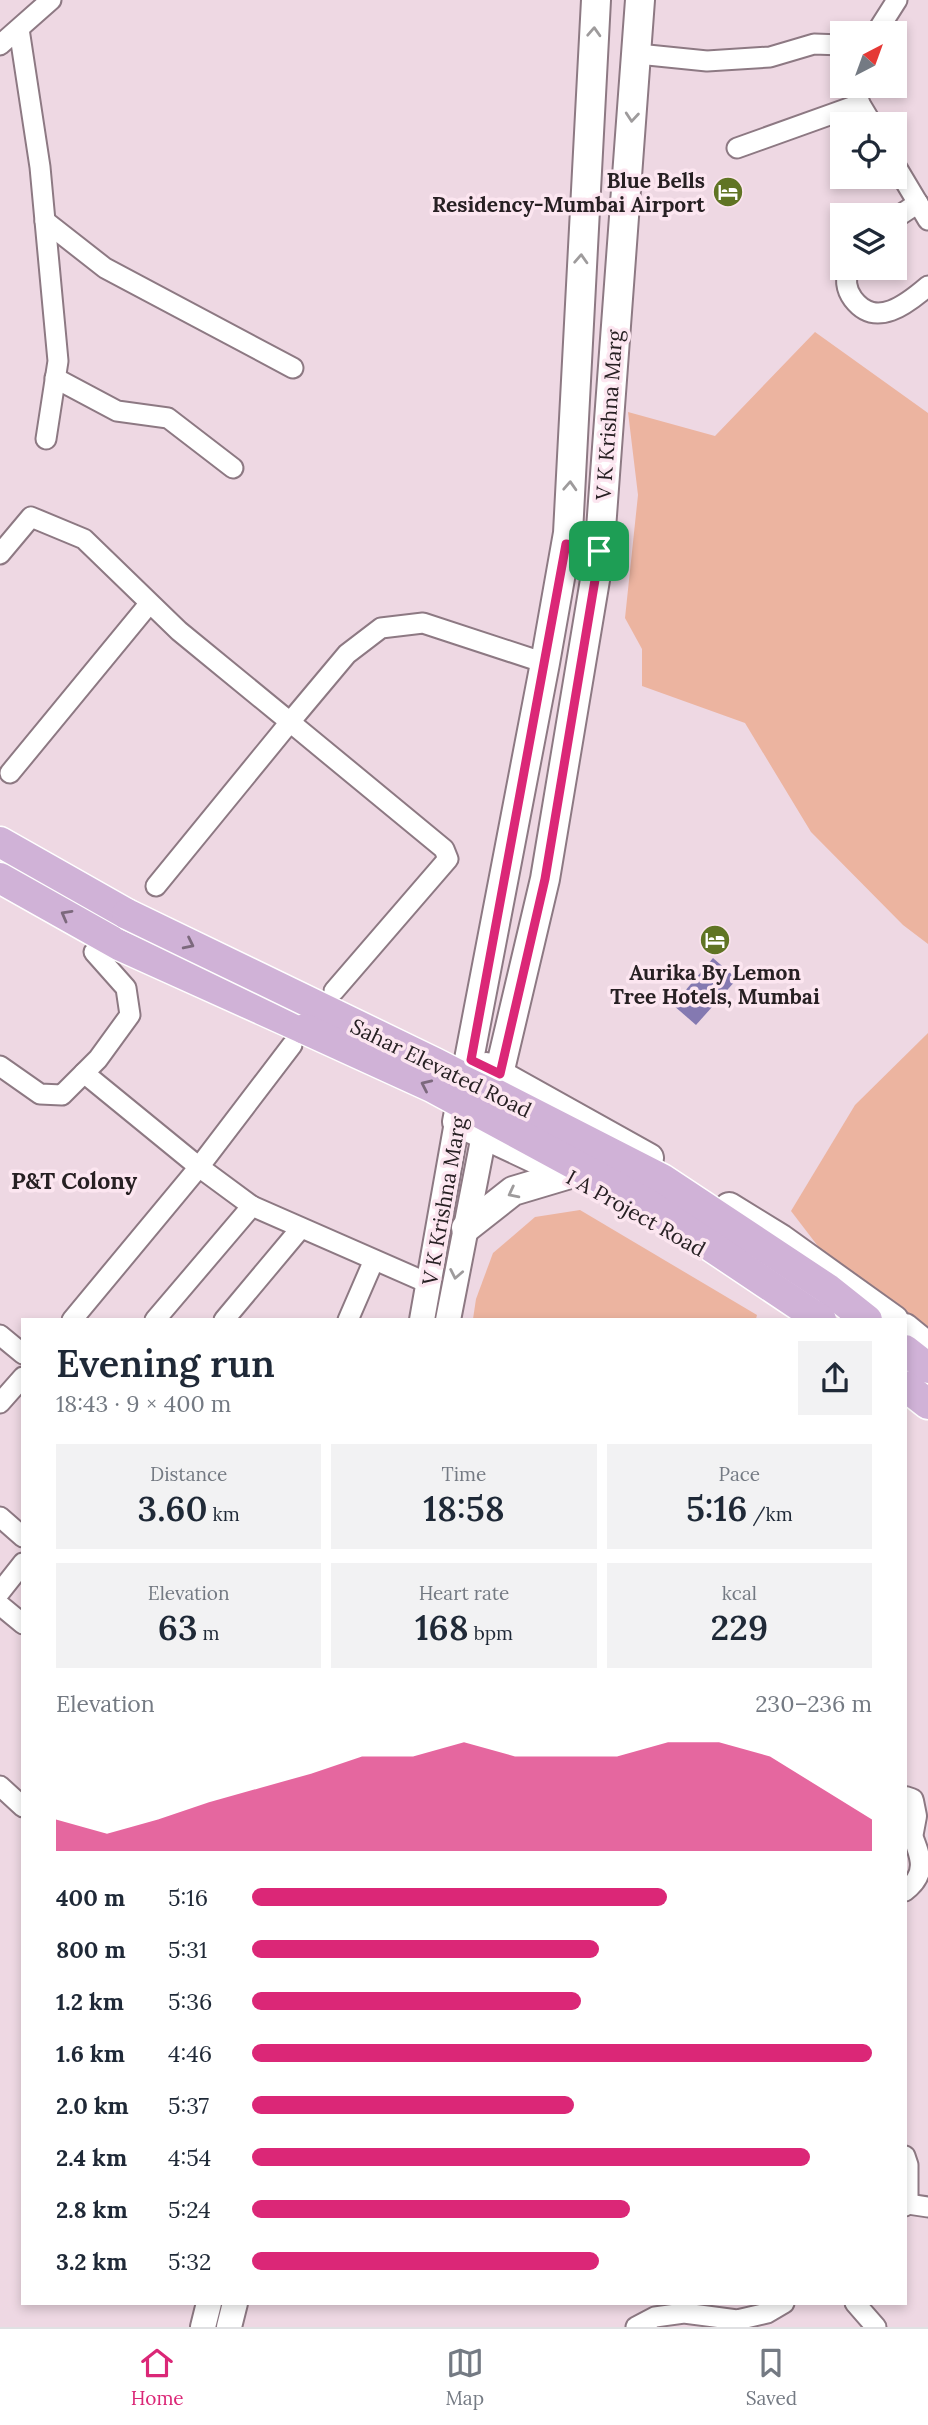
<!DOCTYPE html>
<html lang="en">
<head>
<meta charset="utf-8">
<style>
  :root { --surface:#fff; --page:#f2f2f3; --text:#1f2937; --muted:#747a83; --line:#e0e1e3; --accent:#db2777 }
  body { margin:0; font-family:Lora,serif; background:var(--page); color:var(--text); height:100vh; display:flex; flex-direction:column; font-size:26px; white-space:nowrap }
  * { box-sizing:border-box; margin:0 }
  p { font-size:23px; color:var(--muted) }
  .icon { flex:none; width:38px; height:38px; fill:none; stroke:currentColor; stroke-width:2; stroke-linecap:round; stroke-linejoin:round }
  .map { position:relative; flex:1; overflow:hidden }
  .details { position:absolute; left:21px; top:1318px; width:886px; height:987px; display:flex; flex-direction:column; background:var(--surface); border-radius:0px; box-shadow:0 4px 10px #0003 }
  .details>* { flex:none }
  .needle { width:46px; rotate:41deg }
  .controls { position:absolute; left:830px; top:21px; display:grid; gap:14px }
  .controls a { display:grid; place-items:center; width:77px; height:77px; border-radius:0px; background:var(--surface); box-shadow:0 4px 10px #0003; font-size:35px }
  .pin { position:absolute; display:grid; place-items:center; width:60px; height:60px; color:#fff; margin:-30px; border-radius:14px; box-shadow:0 4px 10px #0006 }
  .round { display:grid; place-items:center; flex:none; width:74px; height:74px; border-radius:0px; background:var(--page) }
  .overview { display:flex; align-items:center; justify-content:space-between; height:119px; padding:0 35px }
  h1 { font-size:38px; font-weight:600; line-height:52px }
  .figures { display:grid; grid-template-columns:repeat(3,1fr); gap:10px; height:119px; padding:7px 35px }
  .figures div { display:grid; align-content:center; border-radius:0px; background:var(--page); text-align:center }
  .figures b { font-size:35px; font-weight:600 }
  .figures small { font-size:19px; font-weight:400 }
  .figures p { font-size:19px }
  .chart { height:196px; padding:14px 35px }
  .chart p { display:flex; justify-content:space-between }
  .chart svg { width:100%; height:126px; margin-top:7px; fill:var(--accent); opacity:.7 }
  ul { padding:0 35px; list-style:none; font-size:23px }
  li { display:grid; grid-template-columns:112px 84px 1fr; align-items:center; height:52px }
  li i { height:18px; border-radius:9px; background:var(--accent) }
  .menu { display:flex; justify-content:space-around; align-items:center; height:98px; border-top:2px solid var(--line); background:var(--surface); font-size:19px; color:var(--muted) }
  .menu a { display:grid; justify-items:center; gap:4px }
  .menu .current { color:var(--accent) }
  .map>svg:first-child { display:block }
  .green { fill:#ecb4a0 }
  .water { fill:#8479b1 }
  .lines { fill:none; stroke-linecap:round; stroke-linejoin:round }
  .minor-casing { stroke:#8d7983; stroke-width:23 }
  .tertiary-casing { stroke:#8d7983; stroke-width:28 }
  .secondary-casing { stroke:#8d7983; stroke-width:32 }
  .primary-casing { stroke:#fff; stroke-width:33 }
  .minor { stroke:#fff; stroke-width:19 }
  .tertiary { stroke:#fff; stroke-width:24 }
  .secondary { stroke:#fff; stroke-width:28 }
  .primary { stroke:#d0b2d7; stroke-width:30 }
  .primary-bridge-casing { stroke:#fff; stroke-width:33; stroke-linecap:butt }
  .primary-bridge { stroke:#d0b2d7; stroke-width:30 }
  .oneway { stroke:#9e9b9c }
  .oneway2 { stroke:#7c697d }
  .route-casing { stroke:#fff; stroke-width:14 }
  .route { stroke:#db2777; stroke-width:9 }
  .labels { text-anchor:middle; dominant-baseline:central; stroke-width:7; stroke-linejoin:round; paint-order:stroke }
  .poi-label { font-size:21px; font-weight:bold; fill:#272023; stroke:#fce6f0; text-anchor:end }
  .street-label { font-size:21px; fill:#272023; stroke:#fce6f0 }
  .neighbourhood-label { font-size:23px; font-weight:bold; fill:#272023; stroke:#fce6f0 }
</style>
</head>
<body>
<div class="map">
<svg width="928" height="2327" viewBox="0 0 928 2327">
  <rect width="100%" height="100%" fill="#eed8e3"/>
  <g class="green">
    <path d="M 815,332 L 928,413 L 928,944 L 903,925 L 811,832 L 745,723 L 642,686 L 642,649 L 625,618 L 638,495 L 628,412 L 715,436 Z"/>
    <path d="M 928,1033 L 928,1332 L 827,1258 L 791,1211 L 855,1105 Z"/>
    <path d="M 580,1210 L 757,1315 L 756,1319 L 473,1319 L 476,1299 L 493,1253 L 535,1217 Z"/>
  </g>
  <path class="water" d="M 713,958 L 737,979 L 696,1025 L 673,1005 Z"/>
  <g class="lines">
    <g class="minor-casing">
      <g id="minor">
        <path d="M 19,29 L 40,167 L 58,361 L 46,439"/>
        <path d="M 876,33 L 897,0"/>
        <path d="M 0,45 L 51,0"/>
        <path d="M 638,54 L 707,61 L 770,57 L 814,44 L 842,45"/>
        <path d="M 855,86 L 860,104 L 872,124"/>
        <path d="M 737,148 L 860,104"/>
        <path d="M 894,163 L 928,220"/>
        <path d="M 894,219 L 918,203"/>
        <path d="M 45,221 L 105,268 L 293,368"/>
        <path d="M 848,268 C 846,280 845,288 853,299 C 876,329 907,304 928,286"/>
        <path d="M 55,378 L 117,411 L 168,418 L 233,468"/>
        <path d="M 0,554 L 31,517 L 84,539 L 179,631 L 290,722 L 347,654 L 381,628 L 423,623 L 545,663"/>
        <path d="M 10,773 L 149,604"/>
        <path d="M 156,886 L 290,722 L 444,849 L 448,859 L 334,991"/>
        <path d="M 0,1066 L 40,1094 L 62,1095 L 98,1059 L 130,1015 L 126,988 L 94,952"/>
        <path d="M 84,1073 L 199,1167 L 252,1206"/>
        <path d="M 72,1320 L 199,1167 L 292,1045"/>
        <path d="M 155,1320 L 252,1206 L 430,1284"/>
        <path d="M 224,1320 L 301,1228"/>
        <path d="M 348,1320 L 374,1260"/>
        <path d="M 0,1335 L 23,1354"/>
        <path d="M 0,1403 L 23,1377"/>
        <path d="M 0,1517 L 23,1537"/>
        <path d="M 0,1592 L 23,1563"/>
        <path d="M 0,1605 L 23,1624"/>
        <path d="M 0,1786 L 23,1807"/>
        <path d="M 905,1891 C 928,1874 921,1857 911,1832"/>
        <path d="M 905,2156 L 908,2165 L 908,2204 L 905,2206"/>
        <path d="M 908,2204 L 928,2207"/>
        <path d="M 855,2303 L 876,2327"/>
        <path d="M 636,2327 L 655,2317 L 684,2313 L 737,2320 L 767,2313 L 784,2303"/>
      </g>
    </g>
    <g class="tertiary-casing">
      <g id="tertiary">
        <path d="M 422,1320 L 457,1122"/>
        <path d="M 448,1320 L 484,1135"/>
        <path d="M 905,1799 L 911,1801 L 914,1816 L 911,1832 L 905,1833"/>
        <path d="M 203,2327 L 209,2303"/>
        <path d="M 229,2327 L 235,2303"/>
      </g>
    </g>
    <g class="secondary-casing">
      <g id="secondary">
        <path d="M 486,1067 L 649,1158"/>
        <path d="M 489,1116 L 545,879 L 599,556 L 640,0"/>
        <path d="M 555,1168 L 457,1122 L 545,663 L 568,533 L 596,0"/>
        <path d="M 729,1207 L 781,1239 L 894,1320"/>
        <path d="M 466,1228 L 513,1191 L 570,1174"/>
        <path d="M 905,1328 L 928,1347"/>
      </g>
    </g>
    <g class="primary-casing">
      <g id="primary">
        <path d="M 0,842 L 127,914"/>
        <path d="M 0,878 L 119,945 L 305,1029"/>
        <path d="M 905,1350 L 928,1368"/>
        <path d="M 905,1386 L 928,1404"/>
      </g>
    </g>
    <use href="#minor" class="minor"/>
    <use href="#tertiary" class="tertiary"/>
    <use href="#secondary" class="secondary"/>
    <use href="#primary" class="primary"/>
    <g class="primary-bridge-casing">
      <g id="primary-bridge">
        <path d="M 127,914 L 435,1063 L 662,1179 L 828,1289 L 867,1320"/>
        <path d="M 305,1029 L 432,1087 L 646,1203 L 821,1320"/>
      </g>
    </g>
    <use href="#primary-bridge" class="primary-bridge"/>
  </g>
  <defs><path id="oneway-chevron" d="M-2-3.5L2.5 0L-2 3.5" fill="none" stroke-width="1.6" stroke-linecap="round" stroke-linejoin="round" transform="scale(1.75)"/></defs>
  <g class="oneway">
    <use href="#oneway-chevron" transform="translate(594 32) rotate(-87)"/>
    <use href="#oneway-chevron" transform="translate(632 117) rotate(95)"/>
    <use href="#oneway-chevron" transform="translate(581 259) rotate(-87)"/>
    <use href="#oneway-chevron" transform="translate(570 486) rotate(-87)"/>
    <use href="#oneway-chevron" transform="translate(513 1193) rotate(153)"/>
    <use href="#oneway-chevron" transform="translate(456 1274) rotate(101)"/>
  </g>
  <g class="oneway2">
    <use href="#oneway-chevron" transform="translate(66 915) rotate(-151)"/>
    <use href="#oneway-chevron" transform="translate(189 944) rotate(26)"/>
    <use href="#oneway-chevron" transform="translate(426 1085) rotate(-155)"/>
  </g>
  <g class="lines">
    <g class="route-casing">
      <path id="route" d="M 566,544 L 599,551 L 599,556 L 545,879 L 500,1074 L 471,1060 Z"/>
    </g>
    <use href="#route" class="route"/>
  </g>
  <defs>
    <g id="hotel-disc" transform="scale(1.575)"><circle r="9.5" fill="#607424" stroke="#fce6f0"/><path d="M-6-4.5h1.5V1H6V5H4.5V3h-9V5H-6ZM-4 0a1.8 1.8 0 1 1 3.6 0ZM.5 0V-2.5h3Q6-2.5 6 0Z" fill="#fff"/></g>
  </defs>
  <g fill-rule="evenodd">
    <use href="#hotel-disc" x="728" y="192"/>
    <use href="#hotel-disc" x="715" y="940"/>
  </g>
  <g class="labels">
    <g class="poi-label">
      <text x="705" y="180">Blue Bells<tspan x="705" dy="24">Residency-Mumbai Airport</tspan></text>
      <text x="715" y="972" text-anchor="middle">Aurika By Lemon<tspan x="715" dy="24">Tree Hotels, Mumbai</tspan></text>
    </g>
    <g class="street-label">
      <text transform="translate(609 415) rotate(-86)">V K Krishna Marg</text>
      <text transform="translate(441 1068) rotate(26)">Sahar Elevated Road</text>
      <text transform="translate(444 1201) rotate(-80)">V K Krishna Marg</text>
      <text transform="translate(636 1213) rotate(29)">I A Project Road</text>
    </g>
    <g class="neighbourhood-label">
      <text x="74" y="1180">P&amp;T Colony</text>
    </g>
  </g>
</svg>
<div class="controls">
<a><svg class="needle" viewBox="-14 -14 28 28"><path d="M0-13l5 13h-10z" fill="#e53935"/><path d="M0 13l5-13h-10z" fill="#747a83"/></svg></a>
<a><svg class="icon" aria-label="locate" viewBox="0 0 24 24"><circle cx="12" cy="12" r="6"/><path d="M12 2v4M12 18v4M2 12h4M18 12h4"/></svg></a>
<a><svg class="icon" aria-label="layers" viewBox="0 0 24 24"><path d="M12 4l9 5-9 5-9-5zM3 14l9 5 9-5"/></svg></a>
</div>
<div class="pin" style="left:599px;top:551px;background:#1e9e55"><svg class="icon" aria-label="arrive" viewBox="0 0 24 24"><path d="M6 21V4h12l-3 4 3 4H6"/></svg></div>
<section class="details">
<div class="overview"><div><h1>Evening run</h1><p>18:43 · 9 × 400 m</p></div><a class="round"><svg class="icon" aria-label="share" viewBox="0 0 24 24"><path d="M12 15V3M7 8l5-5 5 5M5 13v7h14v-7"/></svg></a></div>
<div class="figures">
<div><p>Distance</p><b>3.60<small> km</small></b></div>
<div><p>Time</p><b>18:58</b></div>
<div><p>Pace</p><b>5:16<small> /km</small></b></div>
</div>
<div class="figures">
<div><p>Elevation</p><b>63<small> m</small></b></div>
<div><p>Heart rate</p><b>168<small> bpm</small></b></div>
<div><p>kcal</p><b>229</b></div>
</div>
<div class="chart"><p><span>Elevation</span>230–236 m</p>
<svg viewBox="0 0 160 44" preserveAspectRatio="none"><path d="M0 44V33L10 38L20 33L30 27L40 22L50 17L60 11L70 11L80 6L90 11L100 11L110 11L120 6L130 6L140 11L150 22L160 33V44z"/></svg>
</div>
<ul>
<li><b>400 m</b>5:16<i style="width:67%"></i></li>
<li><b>800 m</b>5:31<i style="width:56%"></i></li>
<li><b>1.2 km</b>5:36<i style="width:53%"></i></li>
<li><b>1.6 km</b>4:46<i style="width:100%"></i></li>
<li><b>2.0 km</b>5:37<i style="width:52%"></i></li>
<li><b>2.4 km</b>4:54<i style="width:90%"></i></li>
<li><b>2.8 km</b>5:24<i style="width:61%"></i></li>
<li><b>3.2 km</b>5:32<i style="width:56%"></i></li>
</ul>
</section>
</div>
<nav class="menu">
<a class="current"><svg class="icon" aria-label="home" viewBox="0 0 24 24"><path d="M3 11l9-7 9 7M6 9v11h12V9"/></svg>Home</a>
<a><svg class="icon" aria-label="map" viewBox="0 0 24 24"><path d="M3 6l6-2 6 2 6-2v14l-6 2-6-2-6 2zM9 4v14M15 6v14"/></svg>Map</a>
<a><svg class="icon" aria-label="saved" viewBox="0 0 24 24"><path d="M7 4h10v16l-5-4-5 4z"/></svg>Saved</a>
</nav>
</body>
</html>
